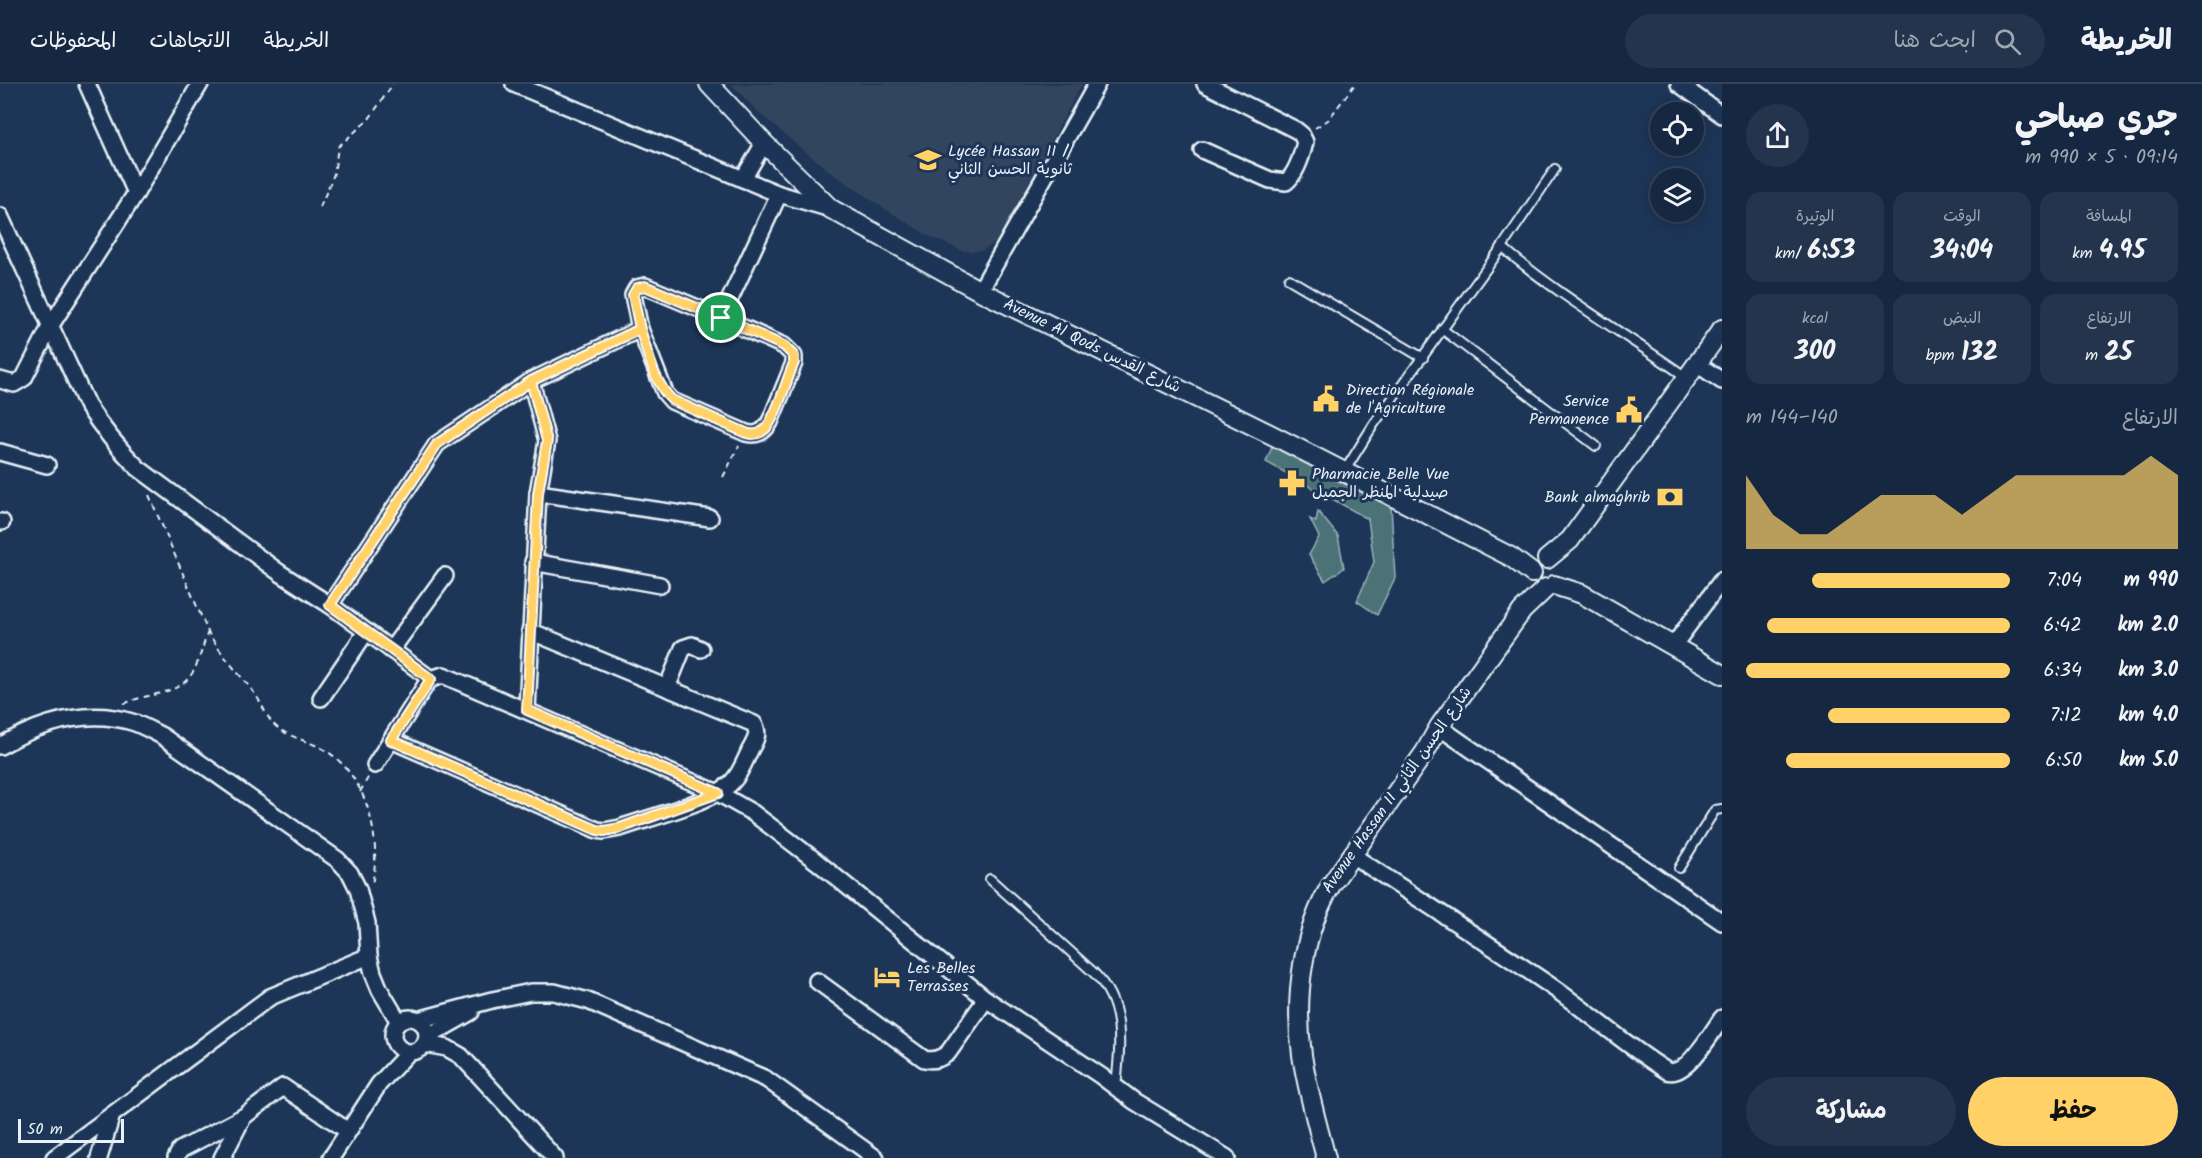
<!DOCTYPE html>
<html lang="ar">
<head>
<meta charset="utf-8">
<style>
  :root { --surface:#162841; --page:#23344c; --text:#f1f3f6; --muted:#9ea6b1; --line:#35445a; --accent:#ffd166 }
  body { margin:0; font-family:Kalam,"Playpen Sans Arabic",sans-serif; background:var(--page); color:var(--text); direction:rtl; height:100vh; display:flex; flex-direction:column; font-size:22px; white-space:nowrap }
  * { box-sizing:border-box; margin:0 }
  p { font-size:20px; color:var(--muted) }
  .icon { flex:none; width:33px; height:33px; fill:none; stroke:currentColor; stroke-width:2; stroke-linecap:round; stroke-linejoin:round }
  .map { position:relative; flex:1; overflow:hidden; direction:ltr }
  .sheet { display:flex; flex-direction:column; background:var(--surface); width:480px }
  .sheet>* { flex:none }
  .buttons { position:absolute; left:1650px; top:18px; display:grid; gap:12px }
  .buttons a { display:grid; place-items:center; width:54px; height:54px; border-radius:50%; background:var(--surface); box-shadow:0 3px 15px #0003,0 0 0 2px var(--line); font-size:30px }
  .scale { position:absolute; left:18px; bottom:15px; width:106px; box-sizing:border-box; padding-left:6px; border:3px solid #e8f1f8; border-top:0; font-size:16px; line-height:21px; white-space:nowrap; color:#e8f1f8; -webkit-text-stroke:4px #1d3557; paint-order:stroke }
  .pin { position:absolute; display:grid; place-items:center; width:51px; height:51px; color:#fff; margin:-26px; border:3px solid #fff; border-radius:50%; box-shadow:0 2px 6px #0007 }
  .round { display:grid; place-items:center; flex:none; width:63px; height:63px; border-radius:32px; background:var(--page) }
  .summary { display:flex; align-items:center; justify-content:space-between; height:102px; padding:0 24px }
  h1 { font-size:33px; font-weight:700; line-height:45px }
  .figures { display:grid; grid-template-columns:repeat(3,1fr); gap:9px; height:102px; padding:6px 24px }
  .figures div { display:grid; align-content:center; border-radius:15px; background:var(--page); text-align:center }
  .figures b { font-size:26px; font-weight:700 }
  .figures small { font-size:16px; font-weight:400 }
  .figures p { font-size:16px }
  .chart { height:168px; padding:12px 24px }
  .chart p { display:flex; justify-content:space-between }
  .chart svg { width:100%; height:108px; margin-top:6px; fill:var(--accent); opacity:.7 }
  .cta { display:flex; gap:12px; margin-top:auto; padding:12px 24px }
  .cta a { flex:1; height:69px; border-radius:36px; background:var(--accent); color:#111; font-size:24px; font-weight:700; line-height:69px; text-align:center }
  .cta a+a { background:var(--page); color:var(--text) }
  ul { padding:0 24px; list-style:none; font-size:20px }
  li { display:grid; grid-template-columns:96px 72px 1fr; align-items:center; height:45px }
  li i { height:15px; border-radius:8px; background:var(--accent) }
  header { display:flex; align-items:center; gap:36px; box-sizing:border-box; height:84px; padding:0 30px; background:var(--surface); border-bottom:2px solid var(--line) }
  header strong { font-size:28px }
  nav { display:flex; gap:33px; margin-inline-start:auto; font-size:21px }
  .search { width:420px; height:54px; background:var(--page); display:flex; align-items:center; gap:15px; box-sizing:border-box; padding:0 21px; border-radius:33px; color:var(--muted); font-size:22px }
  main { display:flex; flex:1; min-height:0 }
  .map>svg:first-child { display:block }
  .built { fill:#32445e }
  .green { fill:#4b7377; stroke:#9ab2b8; stroke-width:1.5 }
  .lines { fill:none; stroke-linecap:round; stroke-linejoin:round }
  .service-casing { stroke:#e8f1f8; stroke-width:12 }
  .minor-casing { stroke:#e8f1f8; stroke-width:20 }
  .tertiary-casing { stroke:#e8f1f8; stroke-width:22 }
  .path { stroke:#e8f1f8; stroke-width:2; stroke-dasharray:6 4.5; stroke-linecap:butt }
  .service { stroke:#1d3557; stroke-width:8 }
  .minor { stroke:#1d3557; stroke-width:15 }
  .tertiary { stroke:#1d3557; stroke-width:18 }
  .route-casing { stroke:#fff; stroke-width:12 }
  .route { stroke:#ffd166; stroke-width:8 }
  .labels { text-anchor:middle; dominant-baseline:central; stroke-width:6; stroke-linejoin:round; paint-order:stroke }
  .poi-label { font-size:16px; fill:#e8f1f8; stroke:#1d3557; text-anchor:start }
  .street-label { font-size:16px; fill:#e8f1f8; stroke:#1d3557 }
</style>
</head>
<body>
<header>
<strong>الخريطة</strong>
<div class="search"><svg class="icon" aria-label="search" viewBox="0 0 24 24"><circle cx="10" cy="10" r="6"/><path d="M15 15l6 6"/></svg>ابحث هنا</div>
<nav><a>الخريطة</a><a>الاتجاهات</a><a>المحفوظات</a></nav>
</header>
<main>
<section class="sheet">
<div class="summary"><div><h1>جري صباحي</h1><p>09:14 · 5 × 990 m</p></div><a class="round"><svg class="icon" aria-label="share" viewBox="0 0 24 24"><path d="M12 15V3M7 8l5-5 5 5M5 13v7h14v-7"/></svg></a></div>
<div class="figures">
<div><p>المسافة</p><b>4.95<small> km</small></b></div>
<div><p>الوقت</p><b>34:04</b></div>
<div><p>الوتيرة</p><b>6:53<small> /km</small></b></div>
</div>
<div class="figures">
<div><p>الارتفاع</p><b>25<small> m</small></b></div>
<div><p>النبض</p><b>132<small> bpm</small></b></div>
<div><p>kcal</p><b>300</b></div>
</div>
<div class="chart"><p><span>الارتفاع</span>140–144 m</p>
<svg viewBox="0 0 160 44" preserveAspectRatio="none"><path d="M0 44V14L10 30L20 38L30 38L40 30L50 22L60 22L70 22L80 30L90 22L100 14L110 14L120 14L130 14L140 14L150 6L160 14V44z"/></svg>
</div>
<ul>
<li><b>990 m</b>7:04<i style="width:75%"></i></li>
<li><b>2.0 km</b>6:42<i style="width:92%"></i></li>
<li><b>3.0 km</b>6:34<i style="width:100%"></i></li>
<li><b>4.0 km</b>7:12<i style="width:69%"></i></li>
<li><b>5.0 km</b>6:50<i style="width:85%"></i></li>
</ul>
<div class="cta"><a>حفظ</a><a>مشاركة</a></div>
</section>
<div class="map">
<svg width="1722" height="1074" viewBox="0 0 1722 1074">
  <rect width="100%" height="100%" fill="#1d3557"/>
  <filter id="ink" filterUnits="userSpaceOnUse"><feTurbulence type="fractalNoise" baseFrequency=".0167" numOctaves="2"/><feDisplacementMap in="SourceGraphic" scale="12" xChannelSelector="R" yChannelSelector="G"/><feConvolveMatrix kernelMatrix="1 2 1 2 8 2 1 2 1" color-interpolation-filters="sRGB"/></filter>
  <g filter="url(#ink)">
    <path class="built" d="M 731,0 L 1082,0 L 997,158 L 981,167 L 962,167 L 927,151 L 885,125 L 833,90 L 797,61 L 759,29 Z"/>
    <g class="green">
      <path d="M 1276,353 L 1319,388 L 1391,421 L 1395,494 L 1377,531 L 1357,517 L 1374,478 L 1368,435 L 1266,378 Z"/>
      <path d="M 1318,427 L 1338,452 L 1344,484 L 1325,497 L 1309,471 L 1319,453 L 1310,435 L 1316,438 Z"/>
    </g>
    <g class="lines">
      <g class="service-casing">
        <g id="service">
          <path d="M 1502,163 L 1555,85"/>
          <path d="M 1289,195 L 1423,274"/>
          <path d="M 1442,245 L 1596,362"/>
          <path d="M 1344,388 L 1374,340 L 1502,163 C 1559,212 1625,250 1686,293"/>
          <path d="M 1679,784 L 1715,726 L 1722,725"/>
          <path d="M 990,795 L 1094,889 C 1126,921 1120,961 1116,1003"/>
        </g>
      </g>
      <g class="minor-casing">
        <g id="minor">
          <path d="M 87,0 L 136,109"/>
          <path d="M 514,0 L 779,110 L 831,125"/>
          <path d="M 1679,0 L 1722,31"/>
          <path d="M 1202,66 L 1270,96 L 1286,98 C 1297,89 1302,71 1305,58 L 1301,50 L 1296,46 L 1205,0"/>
          <path d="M 743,95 L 764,59"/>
          <path d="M 0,132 L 87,321 C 102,344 118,364 138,384 L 280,489 L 330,521 L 431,595"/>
          <path d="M 980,207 L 1097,0"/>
          <path d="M 721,234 L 784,262 L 794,272 L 794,279 L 770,338 C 764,348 757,352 746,349 L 672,317 L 665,309 L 640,245 L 633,211 L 637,204 L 645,202 L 721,234 L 779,110"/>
          <path d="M 1697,280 L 1722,297"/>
          <path d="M 0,296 L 14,300 L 24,294 L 51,241 L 136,109 L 200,0"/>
          <path d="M 0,368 L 47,381"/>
          <path d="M 538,409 L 710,434"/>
          <path d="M 0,438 L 2,438"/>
          <path d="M 533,478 L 660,501"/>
          <path d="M 330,521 L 437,360 L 531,297 L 640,245"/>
          <path d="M 1673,562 L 1722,496"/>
          <path d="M 391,566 L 445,492"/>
          <path d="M 667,604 L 683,564 L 692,561 L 701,565"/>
          <path d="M 321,614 L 366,548"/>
          <path d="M 527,626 L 538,409 L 547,357 L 531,297"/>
          <path d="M 1439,643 L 1722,838"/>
          <path d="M 391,656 L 597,746 L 604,747 L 620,744 C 648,734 713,718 732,698 C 740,690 745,677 750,666 C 755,657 760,650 754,640 L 530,547"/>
          <path d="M 0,662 C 40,639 86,624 132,638 C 142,641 152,647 162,652 L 338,776 L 350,789 L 358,805 L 367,839 L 369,872 L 373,889 L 380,906 L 399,938"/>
          <path d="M 375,681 L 427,599 L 431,595 L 443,591 L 718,709 L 753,729 L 816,777 L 986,915 L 1101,992 L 1134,1017 L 1227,1074"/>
          <path d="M 1352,771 C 1417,814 1483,856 1548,900 C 1589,928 1625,961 1667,987 C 1686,994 1712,948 1722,934"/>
          <path d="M 817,897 L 924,975 C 934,977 940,975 948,969 L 986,915"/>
          <circle cx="410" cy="951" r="17"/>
          <path d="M 418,936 L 492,916 L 531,908 L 554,908 L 588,917 L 766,995 L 876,1074"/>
          <path d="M 427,953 L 471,928"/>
          <path d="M 425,960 L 447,964 L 461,972 L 555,1074"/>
          <path d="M 54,1074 L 270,913 L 369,872"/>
          <path d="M 99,1074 L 111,1034"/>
          <path d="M 176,1074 L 180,1066 L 243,1033"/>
          <path d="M 222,1074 L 243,1033 L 283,1003 L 348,1047"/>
          <path d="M 331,1074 L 379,1000 L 408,969"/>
        </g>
      </g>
      <g class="tertiary-casing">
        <g id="tertiary">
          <path d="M 709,0 L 764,59 L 831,125 L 980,207 L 1276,353 L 1511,473 L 1532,489"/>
          <path d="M 1547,475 L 1570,456 L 1722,245"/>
          <path d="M 1554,501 L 1582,510 L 1722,590"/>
          <path d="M 1326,1074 C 1317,1040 1307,1005 1302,971 C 1294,914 1302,847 1333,798 L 1425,668 L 1439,643 L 1522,527 L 1546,504"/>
        </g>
      </g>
      <g class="path">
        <path d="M 1315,44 L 1328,36 L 1355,0"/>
        <path d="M 320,123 L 334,90 L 338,63 L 369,35 L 393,0"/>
        <path d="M 723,393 L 739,362"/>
        <path d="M 149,411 L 208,548 C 221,571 239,589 255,610 C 263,621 267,636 278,644 C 292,655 312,657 328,668 C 368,695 382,755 372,800"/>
        <path d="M 124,620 C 144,609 177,612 191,591 C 199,580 203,560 208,548"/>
        <path d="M 360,708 L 369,692"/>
      </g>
      <use href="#service" class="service"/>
      <use href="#minor" class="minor"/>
      <use href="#tertiary" class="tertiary"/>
    </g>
  </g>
  <g class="lines" filter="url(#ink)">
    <g class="route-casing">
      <path id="route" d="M 721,234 L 645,202 L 637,204 L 633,211 L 640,245 L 531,297 L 547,357 L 538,409 L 527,626 L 718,709 L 620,744 L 604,747 L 597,746 L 391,656 L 431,595 L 330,521 L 437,360 L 531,297 L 640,245 C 648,269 654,299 672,316 L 746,349 C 753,351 758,351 764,346 C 775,338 787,294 794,279 L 794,272 L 784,262 L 721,234"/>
    </g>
    <use href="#route" class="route"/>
  </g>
  <defs>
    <g id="school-bare" transform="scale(2.07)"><path d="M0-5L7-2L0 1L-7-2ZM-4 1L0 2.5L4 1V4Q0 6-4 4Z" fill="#ffd166" stroke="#1d3557" stroke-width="2.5" paint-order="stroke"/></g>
    <g id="civic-bare" transform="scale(2.07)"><path d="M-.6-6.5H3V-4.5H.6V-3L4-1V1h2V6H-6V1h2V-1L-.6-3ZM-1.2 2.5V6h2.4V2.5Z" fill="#ffd166" stroke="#1d3557" stroke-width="2.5" paint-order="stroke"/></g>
    <g id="pharmacy-bare" transform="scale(2.07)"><path d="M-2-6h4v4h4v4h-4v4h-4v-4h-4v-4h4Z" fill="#ffd166" stroke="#1d3557" stroke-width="2.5" paint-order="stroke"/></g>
    <g id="bank-bare" transform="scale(2.07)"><path d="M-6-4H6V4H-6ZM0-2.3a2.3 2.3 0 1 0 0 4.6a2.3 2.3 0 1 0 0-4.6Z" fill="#ffd166" stroke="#1d3557" stroke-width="2.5" paint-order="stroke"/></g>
    <g id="hotel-bare" transform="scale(2.07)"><path d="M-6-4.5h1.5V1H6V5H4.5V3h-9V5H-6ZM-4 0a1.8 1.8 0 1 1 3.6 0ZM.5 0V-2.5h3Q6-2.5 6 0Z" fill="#ffd166" stroke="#1d3557" stroke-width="2.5" paint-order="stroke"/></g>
  </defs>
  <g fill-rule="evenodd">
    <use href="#school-bare" x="928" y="76"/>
    <use href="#civic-bare" x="1326" y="315"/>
    <use href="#civic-bare" x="1629" y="326"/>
    <use href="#pharmacy-bare" x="1292" y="399"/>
    <use href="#bank-bare" x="1670" y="413"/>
    <use href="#hotel-bare" x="887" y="893"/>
  </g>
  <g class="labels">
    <g class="poi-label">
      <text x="948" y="67">Lycée Hassan II /<tspan x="948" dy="18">ثانوية الحسن الثاني</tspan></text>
      <text x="1346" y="306">Direction Régionale<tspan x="1346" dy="18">de l'Agriculture</tspan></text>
      <text x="1609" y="317" text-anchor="end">Service<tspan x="1609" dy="18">Permanence</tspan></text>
      <text x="1312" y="390">Pharmacie Belle Vue<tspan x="1312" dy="18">صيدلية المنظر الجميل</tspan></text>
      <text x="1650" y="413" text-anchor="end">Bank almaghrib</text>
      <text x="907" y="884">Les Belles<tspan x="907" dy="18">Terrasses</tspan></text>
    </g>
    <g class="street-label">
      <text transform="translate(1092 262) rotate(26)">Avenue Al Qods شارع القدس</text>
      <text transform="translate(1397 706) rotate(-55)">Avenue Hassan II شارع الحسن الثاني</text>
    </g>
  </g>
</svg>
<div class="buttons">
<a><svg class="icon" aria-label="locate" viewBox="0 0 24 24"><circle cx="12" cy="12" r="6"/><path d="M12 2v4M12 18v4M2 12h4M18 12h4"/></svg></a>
<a><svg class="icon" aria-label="layers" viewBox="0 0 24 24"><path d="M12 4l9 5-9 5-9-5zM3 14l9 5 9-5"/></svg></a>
</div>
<div class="scale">50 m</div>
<div class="pin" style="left:721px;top:234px;background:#1e9e55"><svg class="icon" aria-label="arrive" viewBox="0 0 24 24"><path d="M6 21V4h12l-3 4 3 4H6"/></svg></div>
</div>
</main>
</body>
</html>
